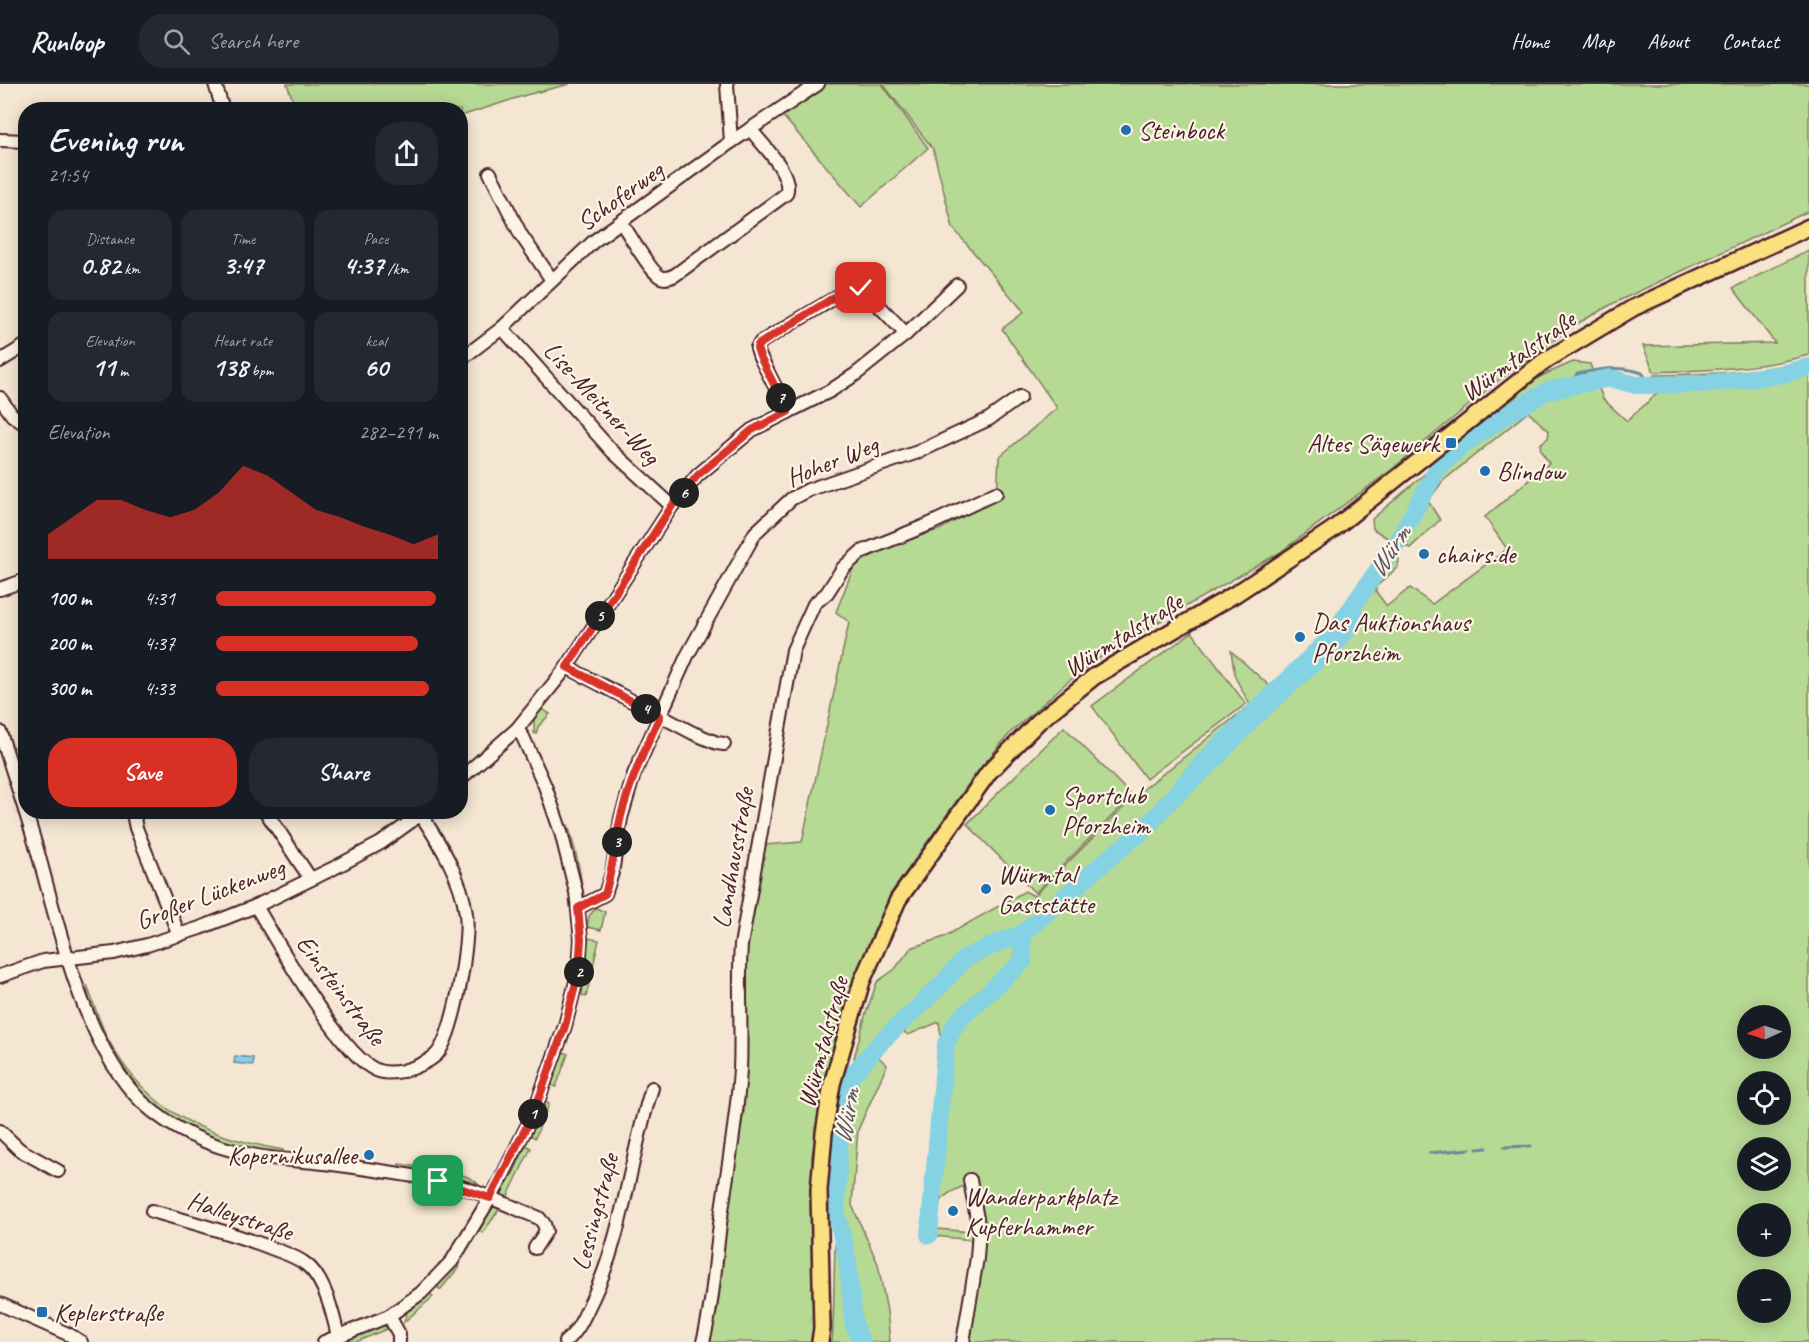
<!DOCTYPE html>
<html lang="en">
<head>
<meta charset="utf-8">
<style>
  :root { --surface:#171b24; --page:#242831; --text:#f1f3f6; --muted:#9ea1a6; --line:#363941; --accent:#d93025 }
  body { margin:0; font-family:Caveat,sans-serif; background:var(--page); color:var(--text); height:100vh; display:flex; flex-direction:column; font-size:22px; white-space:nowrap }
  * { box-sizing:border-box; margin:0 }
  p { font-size:20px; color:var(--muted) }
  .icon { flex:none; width:33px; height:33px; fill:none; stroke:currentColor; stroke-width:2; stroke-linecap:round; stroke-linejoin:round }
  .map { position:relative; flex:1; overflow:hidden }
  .drawer { position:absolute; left:18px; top:18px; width:450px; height:717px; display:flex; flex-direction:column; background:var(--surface); border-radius:24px; box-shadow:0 3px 15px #0003 }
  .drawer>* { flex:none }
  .needle { width:39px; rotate:267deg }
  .tools { position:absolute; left:1737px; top:921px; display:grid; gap:12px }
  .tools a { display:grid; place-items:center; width:54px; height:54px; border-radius:50%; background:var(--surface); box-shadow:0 3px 15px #0003; font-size:30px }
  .pin { position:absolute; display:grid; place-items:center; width:51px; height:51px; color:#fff; margin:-26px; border-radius:12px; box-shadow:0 3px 9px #0006 }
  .km { position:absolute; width:30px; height:30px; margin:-15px; border-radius:50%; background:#222; color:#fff; font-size:16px; line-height:30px; text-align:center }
  .round { display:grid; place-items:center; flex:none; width:63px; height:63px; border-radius:24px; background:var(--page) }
  .summary { display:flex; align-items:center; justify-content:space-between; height:102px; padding:0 30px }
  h1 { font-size:33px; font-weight:800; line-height:45px }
  .stats { display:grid; grid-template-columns:repeat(3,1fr); gap:9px; height:102px; padding:6px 30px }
  .stats div { display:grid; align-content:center; border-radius:15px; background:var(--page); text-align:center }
  .stats b { font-size:26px; font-weight:800 }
  .stats small { font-size:16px; font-weight:400 }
  .stats p { font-size:16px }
  .chart { height:168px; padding:12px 30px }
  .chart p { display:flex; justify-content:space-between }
  .chart svg { width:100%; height:108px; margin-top:6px; fill:var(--accent); opacity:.7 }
  .primary-button { display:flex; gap:12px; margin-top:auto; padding:12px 30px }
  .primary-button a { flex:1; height:69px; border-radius:24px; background:var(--accent); color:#fff; font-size:24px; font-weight:800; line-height:69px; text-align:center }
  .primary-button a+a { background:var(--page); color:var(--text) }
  ul { padding:0 30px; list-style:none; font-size:20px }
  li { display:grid; grid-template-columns:96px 72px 1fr; align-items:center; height:45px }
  li i { height:15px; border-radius:8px; background:var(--accent) }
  header { display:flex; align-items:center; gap:36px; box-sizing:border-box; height:84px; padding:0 30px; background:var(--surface); border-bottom:2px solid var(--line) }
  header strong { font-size:28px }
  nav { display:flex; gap:33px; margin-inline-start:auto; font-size:21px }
  .search { width:420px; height:54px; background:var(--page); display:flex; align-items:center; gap:15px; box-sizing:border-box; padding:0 21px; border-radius:24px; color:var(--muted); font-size:22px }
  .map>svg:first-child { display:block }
  .green { fill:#b6d993; stroke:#807c5f; stroke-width:1.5; fill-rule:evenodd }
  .water { fill:#85d2e4; stroke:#6d8a9a; stroke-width:1.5 }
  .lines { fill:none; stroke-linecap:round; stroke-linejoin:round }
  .stream { stroke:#6d8a9a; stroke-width:3 }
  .canal { stroke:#85d2e4; stroke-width:10 }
  .river { stroke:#85d2e4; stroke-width:18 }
  .minor-casing { stroke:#4a1f2b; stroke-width:16 }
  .major-casing { stroke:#4a1f2b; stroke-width:20 }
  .minor { stroke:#fcf5e5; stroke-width:12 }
  .major { stroke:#fbe080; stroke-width:15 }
  .route-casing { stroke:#fff; stroke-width:12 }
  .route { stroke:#d93025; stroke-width:8 }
  .poi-dot { fill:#1f6fb2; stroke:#fcf5e5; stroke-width:2 }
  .labels { text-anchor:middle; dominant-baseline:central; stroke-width:4.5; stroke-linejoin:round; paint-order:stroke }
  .poi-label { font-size:26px; fill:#4a1f2b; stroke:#fcf5e5; text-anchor:start }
  .street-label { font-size:26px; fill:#4a1f2b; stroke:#fcf5e5 }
  .water-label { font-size:27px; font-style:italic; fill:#5c5562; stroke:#fcf5e5 }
</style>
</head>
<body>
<header>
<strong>Runloop</strong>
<div class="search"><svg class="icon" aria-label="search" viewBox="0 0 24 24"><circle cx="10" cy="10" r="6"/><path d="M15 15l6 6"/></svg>Search here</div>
<nav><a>Home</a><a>Map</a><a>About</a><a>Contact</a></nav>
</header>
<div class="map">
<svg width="1809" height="1258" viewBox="0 0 1809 1258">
  <rect width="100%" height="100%" fill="#f4e6d2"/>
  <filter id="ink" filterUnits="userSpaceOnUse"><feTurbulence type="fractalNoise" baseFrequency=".0167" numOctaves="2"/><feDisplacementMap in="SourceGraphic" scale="12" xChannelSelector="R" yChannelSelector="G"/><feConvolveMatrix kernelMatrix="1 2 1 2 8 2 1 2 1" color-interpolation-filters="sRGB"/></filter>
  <g filter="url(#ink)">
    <g class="green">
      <path d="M 287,0 L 570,0 L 526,11 L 461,32 L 460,26 L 296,25 Z"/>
      <path d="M 824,0 L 882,0 L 928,64 L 861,123 L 782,31 Z"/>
      <path d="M 883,0 L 1809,0 L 1809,127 L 1614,219 L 1575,241 L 1499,296 L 1391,386 L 1279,469 L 1113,564 L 1065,600 L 1010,649 L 975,691 L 891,809 L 845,918 L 812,1071 L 816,1205 L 815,1258 L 708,1258 L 726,1119 L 744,1027 L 745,858 L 765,761 L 802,758 L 849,538 L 836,528 L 854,482 L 892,459 L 939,446 L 997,413 L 999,373 L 1057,324 L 1002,245 L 1024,228 L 953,144 L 933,65 Z"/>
      <path d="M 1809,166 L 1809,271 C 1758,285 1707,286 1654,288 L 1643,262 L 1775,259 L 1733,204 Z"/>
      <path d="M 1809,276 L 1809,1258 L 967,1258 L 977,1193 L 973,1099 C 948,1107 932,1114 937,1145 L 973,1148 L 972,1156 L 925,1151 L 922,1142 L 942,960 L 939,938 L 908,951 L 894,941 L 860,974 L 854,974 L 866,929 L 877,898 L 895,885 L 911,864 L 944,853 L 1025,807 L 1034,812 L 1136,711 L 1250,621 L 1235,593 L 1231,567 L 1274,606 L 1318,561 L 1390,464 L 1399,475 L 1398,483 L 1376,503 L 1376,508 L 1387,522 L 1410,504 L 1432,520 L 1507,465 L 1485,433 L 1549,379 L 1541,367 L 1540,360 L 1548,354 L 1549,347 L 1528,328 L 1443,397 L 1428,417 L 1440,436 L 1410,464 L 1389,455 L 1373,445 L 1372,435 L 1539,293 L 1573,278 L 1590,280 L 1603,315 L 1627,337 L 1662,305 L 1655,297 L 1654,291 C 1707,290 1758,289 1809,276 ZM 1748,932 L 1780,932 L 1780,964 L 1748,964 ZM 1748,998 L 1780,998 L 1780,1030 L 1748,1030 ZM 1748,1064 L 1780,1064 L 1780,1096 L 1748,1096 ZM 1748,1130 L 1780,1130 L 1780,1162 L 1748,1162 ZM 1748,1196 L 1780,1196 L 1780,1228 L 1748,1228 Z"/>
      <path d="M 1192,548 L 1246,620 L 1146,695 L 1092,622 Z"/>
      <path d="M 542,625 L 550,630 L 538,643 L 536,650 L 534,649 L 534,635 Z"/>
      <path d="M 1064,643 L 1132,712 L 1035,809 L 967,740 Z"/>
      <path d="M 565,741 L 568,741 C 574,761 580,782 582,803 L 580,805 Z"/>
      <path d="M 596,824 L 605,828 L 601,846 L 587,843 L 589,832 Z"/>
      <path d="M 587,854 L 599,856 L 586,913 L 582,911 L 586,882 Z"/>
      <path d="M 87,901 C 94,920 100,940 109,957 C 149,1030 205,1052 283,1066 L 282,1070 C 223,1062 168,1043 130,996 C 122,987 116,975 110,965 C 99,947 88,922 87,901 Z"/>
      <path d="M 563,968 L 568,970 L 556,1003 L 550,1000 Z"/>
      <path d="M 875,970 L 887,981 L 858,1046 L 852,1121 L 878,1180 L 887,1227 L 890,1258 L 868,1258 L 862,1248 L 856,1232 L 856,1181 L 849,1149 L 839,1130 L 840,1083 L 847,1018 L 854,997 Z"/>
      <path d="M 544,1017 L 549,1020 L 535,1054 L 530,1051 Z"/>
      <path d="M 526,1061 L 531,1064 L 505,1118 L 498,1114 L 515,1086 Z"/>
      <path d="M 399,1080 C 417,1083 467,1086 478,1100 L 444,1091 L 399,1085 Z"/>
      <path d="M 496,1118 L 502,1121 L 483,1149 L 479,1146 Z"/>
      <path d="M 838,1147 L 847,1182 L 851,1238 L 858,1258 L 832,1258 C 835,1221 833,1184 836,1148 Z"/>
      <path d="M 455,1179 L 459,1183 L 440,1206 L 436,1201 Z"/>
      <path d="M 429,1208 L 433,1213 L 404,1238 L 408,1225 Z"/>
      <path d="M 382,1241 L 389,1244 L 356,1258 L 339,1258 Z"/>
    </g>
    <path class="water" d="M 235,972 L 253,974 L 253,981 L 234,979 Z"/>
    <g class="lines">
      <g class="stream">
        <path d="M 1570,302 L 1577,290 C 1599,285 1620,281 1642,289 L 1645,293 L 1645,301"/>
        <path d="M 1504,1063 L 1531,1062"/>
        <path d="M 1477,1065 L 1487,1064"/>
        <path d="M 1429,1069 L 1470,1065"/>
      </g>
      <path class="canal" d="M 1144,746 L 1216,680 L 1255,638 L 1343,558 L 1359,532"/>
      <g class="river">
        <path d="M 929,1151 L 946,960 L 955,941 L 963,932 L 1023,877 L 1022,850"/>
        <path d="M 862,1258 L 854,1241 L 847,1173 L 836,1128 L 839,1056 L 845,1010 L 852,991 L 883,956 L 941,901 L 965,874 L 1000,858 L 1022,850 L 1109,774 L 1144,746 L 1204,677 L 1331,553 L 1396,460 L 1437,386 L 1458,365 L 1506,331 L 1547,307 L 1610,294 L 1636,301 L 1700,300 L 1740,296 L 1782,290 L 1809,283"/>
      </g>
      <g class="minor-casing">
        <g id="minor">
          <path d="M 215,0 L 223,26"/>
          <path d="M 727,0 L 731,58"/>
          <path d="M 0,56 L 26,57"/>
          <path d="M 490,89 L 521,151 L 552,196"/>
          <path d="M 621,138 C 628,148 651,189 661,193 C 665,195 671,193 675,191 L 786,110 C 794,91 762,60 750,45"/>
          <path d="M 502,244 L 612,367 L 672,422"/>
          <path d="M 460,276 L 502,244 L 594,157 L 731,58 L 818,0"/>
          <path d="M 0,277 L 26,261"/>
          <path d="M 0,314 L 12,331 L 26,341"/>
          <path d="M 788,328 L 760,273 L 757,264 L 761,258 L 853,203 L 865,207 L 906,250"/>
          <path d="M 0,505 L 26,496"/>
          <path d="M 567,583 L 693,649 L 717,659 L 724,660"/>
          <path d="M 0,648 C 13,688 26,728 38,769 C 59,845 85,963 142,1018 C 172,1046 212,1063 252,1071 C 275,1076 300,1076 324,1079 C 361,1084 399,1089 436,1096 C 472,1104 505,1120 539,1134 L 544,1140 L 546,1147 L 535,1164"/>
          <path d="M 460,695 L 517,645 L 567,583 L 672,422 L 698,391 L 752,346 L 830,307 L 856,290 L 906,250 L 957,201"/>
          <path d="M 138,728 L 134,735 L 136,744 L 179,851"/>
          <path d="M 266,728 L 310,794"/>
          <path d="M 256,822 C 277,858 341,971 376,986 C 385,990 394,989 403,987 C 414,984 427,979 436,971 C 454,953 470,857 466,830 C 462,794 439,758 419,728"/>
          <path d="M 578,824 L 605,810 L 612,789 L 621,734 L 634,690 L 687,572 L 755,449 L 791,415 L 808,406 L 918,368 L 989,335 L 1020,313"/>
          <path d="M 0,892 L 43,877 L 114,869 L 147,861 L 200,844 L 256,822 L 334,784 L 381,759 L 424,728"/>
          <path d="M 0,1047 L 20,1066 L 58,1087"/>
          <path d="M 152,1127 C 190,1138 228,1148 266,1162 C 280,1168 295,1171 307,1181 C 325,1196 333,1230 338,1252"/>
          <path d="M 0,1220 L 70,1251 L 81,1258"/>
          <path d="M 389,1232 L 399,1250 L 399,1258"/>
          <path d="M 324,1258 L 389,1232 L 421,1209 L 452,1177 L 498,1101 L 534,1028 L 565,942 L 579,886 L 581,855 L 576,808 L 561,748 L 545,702 L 523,653 L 517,645"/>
          <path d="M 565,1258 C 577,1249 584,1233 590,1220 C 624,1152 629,1075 652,1004"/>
          <path d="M 703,1258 C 713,1219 715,1180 720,1140 C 727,1088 737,1037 740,985 C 742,943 738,902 741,861 L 793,566 L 814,520 L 827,509 L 843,484 L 861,468 L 930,440 L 996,409"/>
          <path d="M 963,1258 L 977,1174 L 979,1146 L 970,1096"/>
        </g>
      </g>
      <g class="major-casing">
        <path id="major" d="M 820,1258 L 822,1244 L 819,1106 L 824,1049 L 832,1000 L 862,897 L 898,816 L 989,688 L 1039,637 L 1095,592 L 1237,509 L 1332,446 L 1543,278 L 1633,224 L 1809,143"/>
      </g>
      <use href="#minor" class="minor"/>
      <use href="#major" class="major"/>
    </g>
  </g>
  <g class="lines" filter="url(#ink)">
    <g class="route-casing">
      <path id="route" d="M 438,1097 L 490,1114 L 534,1028 L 565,942 L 579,886 L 581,855 L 578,824 L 605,810 C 613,784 615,758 621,732 C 630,697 645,665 660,632 L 567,583 L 672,422 L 698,391 L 752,346 L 788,328 L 760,273 L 757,264 L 758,261 L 849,204 L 861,204"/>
    </g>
    <use href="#route" class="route"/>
  </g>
  <g class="poi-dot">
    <circle cx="1126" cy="46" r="6"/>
    <rect x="1445" y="353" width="12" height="12" rx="3"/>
    <circle cx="1485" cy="387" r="6"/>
    <circle cx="1424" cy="470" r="6"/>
    <circle cx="1300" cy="553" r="6"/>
    <circle cx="1050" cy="726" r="6"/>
    <circle cx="986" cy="805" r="6"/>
    <circle cx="369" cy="1071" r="6"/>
    <circle cx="953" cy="1127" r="6"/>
    <rect x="36" y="1222" width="12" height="12" rx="3"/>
  </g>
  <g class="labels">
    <g class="poi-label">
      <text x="1138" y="46">Steinbock</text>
      <text x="1439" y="359" text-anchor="end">Altes Sägewerk</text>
      <text x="1497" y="387">Blindow</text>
      <text x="1436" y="470">chairs.de</text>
      <text x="1312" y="538">Das Auktionshaus<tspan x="1312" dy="30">Pforzheim</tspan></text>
      <text x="1062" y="711">Sportclub<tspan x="1062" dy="30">Pforzheim</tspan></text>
      <text x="998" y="790">Würmtal<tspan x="998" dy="30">Gaststätte</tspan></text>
      <text x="357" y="1071" text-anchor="end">Kopernikusallee</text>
      <text x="965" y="1112">Wanderparkplatz<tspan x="965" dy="30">Kupferhammer</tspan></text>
      <text x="54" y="1228">Keplerstraße</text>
    </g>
    <g class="street-label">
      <text transform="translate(620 112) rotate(-36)">Schoferweg</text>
      <text transform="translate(1518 272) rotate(-36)">Würmtalstraße</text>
      <text transform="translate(602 319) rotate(47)">Lise-Meitner-Weg</text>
      <text transform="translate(832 377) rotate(-22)">Hoher Weg</text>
      <text transform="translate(1123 551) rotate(-32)">Würmtalstraße</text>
      <text transform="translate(733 774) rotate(-80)">Landhausstraße</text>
      <text transform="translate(210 810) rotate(-21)">Großer Lückenweg</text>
      <text transform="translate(341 906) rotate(53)">Einsteinstraße</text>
      <text transform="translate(823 958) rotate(-75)">Würmtalstraße</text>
      <text transform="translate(595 1128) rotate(-75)">Lessingstraße</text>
      <text transform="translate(240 1132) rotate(18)">Halleystraße</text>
    </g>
    <g class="water-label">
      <text transform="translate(1389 467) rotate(-57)">Würm</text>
      <text transform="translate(846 1032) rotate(-80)">Würm</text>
    </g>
  </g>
</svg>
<div class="tools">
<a><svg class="needle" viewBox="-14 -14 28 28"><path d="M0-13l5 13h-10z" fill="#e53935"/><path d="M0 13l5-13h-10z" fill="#9ea1a6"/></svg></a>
<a><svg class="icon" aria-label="locate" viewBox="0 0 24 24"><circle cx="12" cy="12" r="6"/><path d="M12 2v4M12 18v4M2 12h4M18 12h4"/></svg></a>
<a><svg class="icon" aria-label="layers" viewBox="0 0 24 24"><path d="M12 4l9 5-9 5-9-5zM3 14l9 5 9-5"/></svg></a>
<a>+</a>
<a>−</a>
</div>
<div class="pin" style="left:438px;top:1097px;background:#1e9e55"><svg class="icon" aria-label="arrive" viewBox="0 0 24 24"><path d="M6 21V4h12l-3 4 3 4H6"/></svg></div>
<div class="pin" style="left:861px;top:204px;background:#d93025"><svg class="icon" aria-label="check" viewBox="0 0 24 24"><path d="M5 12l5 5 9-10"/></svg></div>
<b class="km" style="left:533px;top:1030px">1</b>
<b class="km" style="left:579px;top:888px">2</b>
<b class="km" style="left:617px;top:758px">3</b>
<b class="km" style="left:646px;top:625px">4</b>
<b class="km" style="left:600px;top:532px">5</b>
<b class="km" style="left:684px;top:409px">6</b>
<b class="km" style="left:781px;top:314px">7</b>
<section class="drawer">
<div class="summary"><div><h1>Evening run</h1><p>21:54</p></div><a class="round"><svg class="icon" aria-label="share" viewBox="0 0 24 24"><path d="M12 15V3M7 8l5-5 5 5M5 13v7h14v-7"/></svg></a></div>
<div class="stats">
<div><p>Distance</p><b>0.82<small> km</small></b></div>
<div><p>Time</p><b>3:47</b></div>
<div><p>Pace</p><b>4:37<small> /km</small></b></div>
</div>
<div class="stats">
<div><p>Elevation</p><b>11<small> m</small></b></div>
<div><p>Heart rate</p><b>138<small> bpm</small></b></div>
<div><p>kcal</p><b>60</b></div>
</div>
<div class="chart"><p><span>Elevation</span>282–291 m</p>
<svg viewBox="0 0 160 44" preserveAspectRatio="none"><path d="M0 44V34L10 27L20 20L30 20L40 24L50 27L60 24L70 17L80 6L90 10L100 17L110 24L120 27L130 31L140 34L150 38L160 34V44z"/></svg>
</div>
<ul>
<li><b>100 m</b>4:31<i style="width:99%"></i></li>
<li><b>200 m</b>4:37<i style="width:91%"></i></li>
<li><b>300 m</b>4:33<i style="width:96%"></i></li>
</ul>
<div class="primary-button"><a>Save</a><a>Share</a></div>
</section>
</div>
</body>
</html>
